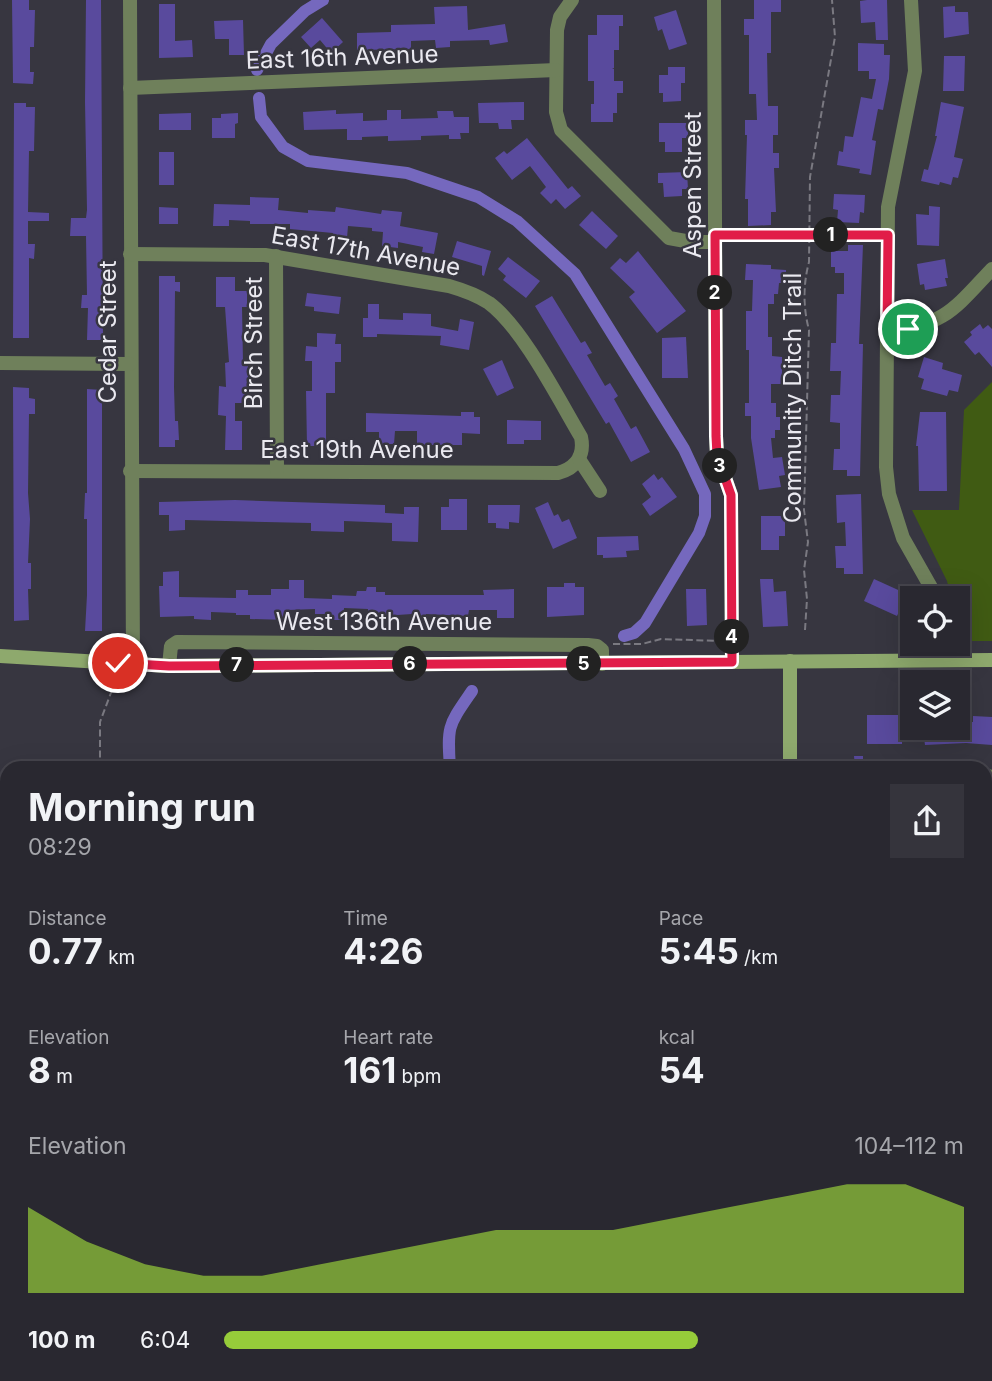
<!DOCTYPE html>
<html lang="en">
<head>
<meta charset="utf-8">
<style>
  :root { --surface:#292830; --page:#35343c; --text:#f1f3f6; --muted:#a5a6ab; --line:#45444c; --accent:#96cc3a }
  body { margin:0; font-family:Inter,sans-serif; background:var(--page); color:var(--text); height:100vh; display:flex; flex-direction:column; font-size:26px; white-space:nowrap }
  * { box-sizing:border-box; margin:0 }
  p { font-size:23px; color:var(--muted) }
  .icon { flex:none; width:38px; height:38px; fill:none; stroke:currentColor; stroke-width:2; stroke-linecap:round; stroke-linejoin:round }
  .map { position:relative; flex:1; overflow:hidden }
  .details { position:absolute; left:0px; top:761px; width:992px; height:621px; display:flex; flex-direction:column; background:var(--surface); border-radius:21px 21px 0 0; box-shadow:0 7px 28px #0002,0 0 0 2px var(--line) }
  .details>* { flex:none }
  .controls { position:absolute; left:900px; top:586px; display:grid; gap:14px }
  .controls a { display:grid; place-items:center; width:70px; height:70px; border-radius:0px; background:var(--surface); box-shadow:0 7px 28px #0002,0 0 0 2px var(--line); font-size:35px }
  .pin { position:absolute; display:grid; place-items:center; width:60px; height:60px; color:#fff; margin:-30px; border:4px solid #fff; border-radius:50%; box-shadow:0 2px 7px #0007 }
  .km { position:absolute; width:35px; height:35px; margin:-18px; border-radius:50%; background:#222; color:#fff; font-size:19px; line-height:35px; text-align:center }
  .round { display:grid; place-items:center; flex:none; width:74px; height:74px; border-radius:0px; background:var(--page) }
  .summary { display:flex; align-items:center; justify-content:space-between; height:119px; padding:0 28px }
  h1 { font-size:38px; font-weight:700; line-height:52px }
  .figures { display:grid; grid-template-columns:repeat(3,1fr); gap:10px; height:119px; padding:7px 28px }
  .figures div { display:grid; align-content:center }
  .figures b { font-size:35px; font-weight:700 }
  .figures small { font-size:19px; font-weight:400 }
  .figures p { font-size:19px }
  .chart { height:196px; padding:14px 28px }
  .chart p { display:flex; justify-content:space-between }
  .chart svg { width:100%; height:126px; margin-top:7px; fill:var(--accent); opacity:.7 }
  ul { padding:0 28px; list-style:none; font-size:23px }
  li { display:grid; grid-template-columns:112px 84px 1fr; align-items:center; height:52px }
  li i { height:18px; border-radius:9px; background:var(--accent) }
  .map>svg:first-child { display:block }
  .green { fill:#405b13 }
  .water { fill:#7568be }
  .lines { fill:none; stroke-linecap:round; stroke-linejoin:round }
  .canal { stroke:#7568be; stroke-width:12 }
  .building { fill:#594a9d }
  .path { stroke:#7a7981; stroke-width:2; stroke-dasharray:7 3.5; stroke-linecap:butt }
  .street { stroke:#6f805b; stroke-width:14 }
  .secondary { stroke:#8ea96d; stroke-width:14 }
  .route-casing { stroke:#fff; stroke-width:14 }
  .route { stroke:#e11d48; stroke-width:9 }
  .labels { text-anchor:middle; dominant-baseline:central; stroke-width:5; stroke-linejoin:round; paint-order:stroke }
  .street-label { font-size:24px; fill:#eae9f0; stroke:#373640 }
</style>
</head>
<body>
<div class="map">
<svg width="992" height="1381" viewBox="0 0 992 1381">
  <rect width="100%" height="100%" fill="#373640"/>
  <g class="green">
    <path d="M 992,382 L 992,641 L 960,641 L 957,598 L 951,598 L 947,581 L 912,510 L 959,510 L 964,410 Z"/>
    <path d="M 985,1081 L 992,1085 L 992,1381 L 807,1381 L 807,1376 L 985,1376 Z"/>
  </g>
  <path class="water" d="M 992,1332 L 992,1381 L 941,1381 L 947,1376 L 985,1376 L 985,1337 Z"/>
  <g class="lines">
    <g class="canal">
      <path d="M 257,70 L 271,44 L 305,11 L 323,0"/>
      <path d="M 259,98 L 261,117 L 283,147 L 308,161 L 407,173 L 478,197 L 517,221 L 575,274 L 684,449 L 705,494 L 705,516 L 699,533 L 645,623 L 634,633 L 624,636"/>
      <path d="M 450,768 C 447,725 448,726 472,691"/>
      <path d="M 985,1071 L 992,1075"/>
    </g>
  </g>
  <g class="building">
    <path d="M 12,0 L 29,0 L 29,10 L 35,10 L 34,47 L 30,47 L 30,72 L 34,72 L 33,84 L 13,83 Z"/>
    <path d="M 86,0 L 101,0 L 103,340 L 87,340 L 88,308 L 81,308 L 82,295 L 87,295 L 86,236 L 70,236 L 71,218 L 86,218 L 87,210 L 85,102 Z"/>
    <path d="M 754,0 L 781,0 L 781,12 L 771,12 L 771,53 L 767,53 L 768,106 L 778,106 L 778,135 L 773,135 L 773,153 L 779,153 L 779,168 L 774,168 L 776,212 L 771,212 L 771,225 L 748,226 L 748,199 L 745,199 L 747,135 L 745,135 L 745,120 L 757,120 L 756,94 L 749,94 L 749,35 L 744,35 L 744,19 L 754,19 Z"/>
    <path d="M 867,0 L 887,0 L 888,40 L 876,40 L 875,22 L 861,23 L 860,1 Z"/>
    <path d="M 159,4 L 175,4 L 175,41 L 192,40 L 193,57 L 159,58 Z"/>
    <path d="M 467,6 L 468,30 L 505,24 L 508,42 L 490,45 L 489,40 L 450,41 L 450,47 L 436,48 L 435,40 L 411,41 L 411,49 L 357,50 L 357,33 L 391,32 L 391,25 L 435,24 L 434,7 Z"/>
    <path d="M 955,6 L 955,12 L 968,12 L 969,34 L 944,38 L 943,7 Z"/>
    <path d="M 676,10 L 687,44 L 669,50 L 662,29 L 658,31 L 654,17 Z"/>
    <path d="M 597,15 L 623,15 L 623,26 L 619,26 L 619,50 L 614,50 L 614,68 L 612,69 L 614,69 L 614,81 L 623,81 L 623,93 L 617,93 L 617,113 L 613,113 L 613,122 L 591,122 L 591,104 L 594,104 L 594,81 L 588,81 L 588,35 L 597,35 Z"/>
    <path d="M 322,18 L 343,42 L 331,53 L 320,40 L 311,48 L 301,37 Z"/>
    <path d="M 243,20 L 244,55 L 229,55 L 229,39 L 215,39 L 214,21 Z"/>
    <path d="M 858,43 L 884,44 L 884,55 L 890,55 L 889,79 L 883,110 L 878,109 L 872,140 L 876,141 L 871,175 L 859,173 L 860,169 L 837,165 L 839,151 L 843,152 L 845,136 L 853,137 L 861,97 L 872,99 L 876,79 L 869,79 L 869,71 L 858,71 Z"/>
    <path d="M 944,56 L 965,56 L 964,91 L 943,91 Z"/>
    <path d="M 668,67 L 685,67 L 685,83 L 681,83 L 681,101 L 663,102 L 663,93 L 659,93 L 659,75 L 668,75 Z"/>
    <path d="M 524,102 L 524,120 L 511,120 L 512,129 L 499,129 L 498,123 L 479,123 L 478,103 Z"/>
    <path d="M 941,102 L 964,107 L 954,157 L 963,159 L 958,178 L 953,177 L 951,185 L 940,182 L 939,185 L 921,181 L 924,169 L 928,170 L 937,136 L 935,136 Z"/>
    <path d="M 14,103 L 26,103 L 26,107 L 35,107 L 34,151 L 29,151 L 28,212 L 49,213 L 49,221 L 28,221 L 28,244 L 35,244 L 34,259 L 29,258 L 29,338 L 13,338 Z"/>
    <path d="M 336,110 L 336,114 L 363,113 L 363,121 L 387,120 L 387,110 L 401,110 L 401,119 L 438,118 L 437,111 L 453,111 L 454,117 L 469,117 L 469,133 L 460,133 L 461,139 L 449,139 L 449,135 L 421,136 L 421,140 L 388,141 L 388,136 L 362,137 L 362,140 L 347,140 L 347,129 L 304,130 L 303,112 Z"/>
    <path d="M 191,113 L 191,130 L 159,130 L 159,114 Z"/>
    <path d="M 238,113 L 238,123 L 235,124 L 235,138 L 212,138 L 212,118 L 221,118 L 221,114 Z"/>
    <path d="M 659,123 L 688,123 L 688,138 L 682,138 L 682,152 L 665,152 L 665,142 L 659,142 Z"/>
    <path d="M 527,138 L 568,189 L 572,186 L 581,196 L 565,209 L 556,199 L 551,204 L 540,193 L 546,187 L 530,166 L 512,180 L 495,158 L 504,151 L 507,154 Z"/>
    <rect x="159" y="152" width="15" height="33"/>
    <path d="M 687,172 L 688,189 L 682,189 L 682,196 L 664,197 L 663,183 L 658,183 L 658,173 Z"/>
    <path d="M 834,194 L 865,195 L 864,213 L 860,212 L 859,223 L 837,222 L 838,210 L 833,209 Z"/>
    <path d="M 250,197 L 279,198 L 278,210 L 308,213 L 308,210 L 335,212 L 336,207 L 381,214 L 382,210 L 402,212 L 400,226 L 438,233 L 434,254 L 422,252 L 423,247 L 398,242 L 398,248 L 382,246 L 383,232 L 372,231 L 372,228 L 348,226 L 347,238 L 332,236 L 333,233 L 290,229 L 290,224 L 250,224 L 250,221 L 229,220 L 229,226 L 213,226 L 214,204 L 250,205 Z"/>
    <path d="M 929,206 L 940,207 L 939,246 L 917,245 L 916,214 L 929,215 Z"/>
    <path d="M 159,207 L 178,208 L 178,224 L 159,224 Z"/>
    <path d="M 592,211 L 618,236 L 606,249 L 579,225 Z"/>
    <path d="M 457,241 L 491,251 L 484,276 L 482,275 L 482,266 L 452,257 Z"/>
    <path d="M 848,245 L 863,245 L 859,344 L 863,344 L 860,476 L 847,476 L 847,470 L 833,470 L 834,449 L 840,449 L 840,423 L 830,422 L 831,395 L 840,395 L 841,371 L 830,371 L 831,343 L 836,343 L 837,294 L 844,294 L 844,273 L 835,273 L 835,267 L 831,267 L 831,251 L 848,251 Z"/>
    <path d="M 638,251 L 686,311 L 657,333 L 629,297 L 635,292 L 610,268 L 620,258 L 626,263 Z"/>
    <path d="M 508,257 L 540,281 L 526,298 L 503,280 L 506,276 L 498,269 Z"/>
    <path d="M 945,259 L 948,278 L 945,278 L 947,286 L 925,290 L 924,284 L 920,285 L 917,264 Z"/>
    <path d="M 746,264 L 771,265 L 771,269 L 786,270 L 786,283 L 779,283 L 778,294 L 774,294 L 774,304 L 768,304 L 768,337 L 772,337 L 772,356 L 782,357 L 782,384 L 771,384 L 771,403 L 776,403 L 776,417 L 780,417 L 780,430 L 775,430 L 775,438 L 771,438 L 773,458 L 782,457 L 785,475 L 779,476 L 781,487 L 759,490 L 751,438 L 751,416 L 745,416 L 745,403 L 749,403 L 749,350 L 746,350 L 746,311 L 752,311 L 753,280 L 745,280 Z"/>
    <path d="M 159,276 L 175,276 L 175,282 L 180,282 L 180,292 L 175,291 L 174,387 L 175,421 L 178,421 L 179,440 L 175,440 L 175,447 L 159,447 Z"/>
    <path d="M 216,277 L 235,277 L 235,291 L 247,291 L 247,307 L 242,307 L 243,363 L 248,363 L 248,403 L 235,403 L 235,421 L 242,421 L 242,450 L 225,450 L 226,416 L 218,415 L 219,386 L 226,387 L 225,363 L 229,362 L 225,307 L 216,307 Z"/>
    <path d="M 307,293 L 341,297 L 339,314 L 314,311 L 314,307 L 305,306 Z"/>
    <path d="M 552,296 L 581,343 L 585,341 L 592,353 L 587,355 L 605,386 L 610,383 L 618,396 L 614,399 L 631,429 L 636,426 L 650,452 L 631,462 L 609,422 L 606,424 L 535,306 Z"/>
    <path d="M 368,304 L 379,304 L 379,319 L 403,320 L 403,313 L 431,314 L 431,326 L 458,331 L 460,319 L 474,322 L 469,350 L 440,345 L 441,336 L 377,334 L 377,337 L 363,337 L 363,318 L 368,318 Z"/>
    <path d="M 980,324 L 983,329 L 988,325 L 992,329 L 992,367 L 979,352 L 975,355 L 964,342 L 972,335 L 970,332 Z"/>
    <path d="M 317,333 L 336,334 L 335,344 L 341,344 L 341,362 L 335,362 L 335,393 L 326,393 L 326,446 L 307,446 L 306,391 L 312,391 L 312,361 L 305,361 L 306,346 L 317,347 Z"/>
    <path d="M 686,337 L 688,378 L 662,378 L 662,338 Z"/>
    <path d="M 924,357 L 943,363 L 942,369 L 962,375 L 958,392 L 949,390 L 947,396 L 921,389 L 924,379 L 918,377 Z"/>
    <path d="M 502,360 L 514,388 L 497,396 L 483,369 Z"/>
    <path d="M 13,387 L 29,388 L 29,398 L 35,399 L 35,414 L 29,414 L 28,493 L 30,519 L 28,563 L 31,563 L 31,589 L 28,589 L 29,620 L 14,621 Z"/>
    <path d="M 87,389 L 102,390 L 102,631 L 85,631 L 87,595 L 87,519 L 84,519 L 85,493 L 87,493 Z"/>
    <path d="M 461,412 L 474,412 L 474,417 L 480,417 L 480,434 L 462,433 L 462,445 L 417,445 L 417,431 L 395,431 L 394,444 L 379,444 L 379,432 L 366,432 L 366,413 L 461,416 Z"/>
    <path d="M 920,412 L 946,412 L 947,491 L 919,491 L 918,446 L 916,446 Z"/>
    <path d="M 507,420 L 541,421 L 541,440 L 524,440 L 524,444 L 507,444 Z"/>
    <path d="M 654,474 L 658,480 L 662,477 L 677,497 L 650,516 L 642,504 L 651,497 L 642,484 Z"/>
    <path d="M 861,494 L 863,574 L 844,574 L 844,568 L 836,568 L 836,562 L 835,546 L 846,546 L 845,522 L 837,523 L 836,495 Z"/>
    <path d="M 449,499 L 467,499 L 467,530 L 441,530 L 441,507 L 449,507 Z"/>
    <path d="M 235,500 L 385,505 L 385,513 L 404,514 L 404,507 L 419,507 L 418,542 L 392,541 L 392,523 L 344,521 L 344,532 L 311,531 L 311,523 L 185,520 L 185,530 L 169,531 L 169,515 L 159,515 L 159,502 Z"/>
    <path d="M 548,502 L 554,516 L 558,514 L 562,522 L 569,519 L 577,538 L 553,549 L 535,508 Z"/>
    <path d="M 488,505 L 520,505 L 519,523 L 509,522 L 509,529 L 496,528 L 496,523 L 488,523 Z"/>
    <path d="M 761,516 L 785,516 L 785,536 L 779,536 L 779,550 L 761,550 Z"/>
    <path d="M 638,536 L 639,550 L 626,551 L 627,557 L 603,558 L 603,555 L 597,555 L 597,537 Z"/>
    <path d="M 179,571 L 179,597 L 236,598 L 236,590 L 248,590 L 248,595 L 271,595 L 271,589 L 289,589 L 289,580 L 304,580 L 304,598 L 332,599 L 332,595 L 356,596 L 357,591 L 366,591 L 367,587 L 376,587 L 376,592 L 385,592 L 385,595 L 484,595 L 483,590 L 514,589 L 514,618 L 497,618 L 497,610 L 469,610 L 468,616 L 426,614 L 426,617 L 412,618 L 412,614 L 368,617 L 368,609 L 344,608 L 344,620 L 330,620 L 330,614 L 315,614 L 315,609 L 288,610 L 288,620 L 250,619 L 250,615 L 236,615 L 236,613 L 211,612 L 211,620 L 194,619 L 194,616 L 160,617 L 159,586 L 163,586 L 163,572 Z"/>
    <path d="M 760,579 L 773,579 L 774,592 L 786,591 L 788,626 L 763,627 Z"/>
    <path d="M 874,579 L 907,594 L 897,616 L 864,601 Z"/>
    <path d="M 564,583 L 575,583 L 575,587 L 584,587 L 584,615 L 547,617 L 547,587 L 564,587 Z"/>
    <path d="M 686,589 L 706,589 L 707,625 L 687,626 Z"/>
    <path d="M 867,715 L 902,715 L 902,728 L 966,728 L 967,722 L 973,722 L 973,716 L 992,717 L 992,745 L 966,743 L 925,745 L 924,738 L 902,739 L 902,744 L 867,744 Z"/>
    <path d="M 854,756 L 863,756 L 863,768 L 855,768 Z"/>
  </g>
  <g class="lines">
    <g class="path">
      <path d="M 728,235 L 873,235"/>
      <path d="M 805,630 L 807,599 L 804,570 L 808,542 L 804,510 L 809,330 C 803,307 803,285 809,262 L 810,177 L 835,37 L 832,0"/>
      <path d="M 613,644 L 642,644 L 661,639 L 718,641"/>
      <path d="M 100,768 L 100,722 L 115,682"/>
      <path d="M 985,1076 L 992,1079"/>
      <path d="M 985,1108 L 992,1110"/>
      <path d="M 0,1211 L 7,1211"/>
      <path d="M 985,1320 L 992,1319"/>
      <path d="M 985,1329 L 992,1324"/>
      <path d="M 915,1381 L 921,1376"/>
    </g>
    <g class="street">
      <path d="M 130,0 L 133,665"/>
      <path d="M 572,0 L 560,17 L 557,30 L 556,112 L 561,130 L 669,238 L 691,242 L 715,242"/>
      <path d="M 714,0 L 716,436 L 717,455 L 731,495 L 732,662"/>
      <path d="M 911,0 L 915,71 L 888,207 L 886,467 L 889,494 L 903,538 L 937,598"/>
      <path d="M 130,88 L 556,70"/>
      <path d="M 130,254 L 265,255 L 449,286 C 463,290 477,295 489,303 C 522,327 559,400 581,437 C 585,456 576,468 558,473 L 130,471"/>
      <path d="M 276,256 L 277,471"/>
      <path d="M 887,330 C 944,327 955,308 992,269"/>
      <path d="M 0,363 L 130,364"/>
      <path d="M 579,459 L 600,491"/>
      <path d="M 938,644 L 939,660"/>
      <path d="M 169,666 L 171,646 L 177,642 L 588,645 L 597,646 L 602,650 L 602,664"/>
      <path d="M 985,775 L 992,777"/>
      <path d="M 985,941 L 992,942"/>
      <path d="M 172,1381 L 172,1376"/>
      <path d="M 679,1381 L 679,1376"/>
    </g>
    <g class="secondary">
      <path d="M 0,656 L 169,666 L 992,660"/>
      <path d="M 790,768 L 790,661"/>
      <path d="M 793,1381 L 794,1376"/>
    </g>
  </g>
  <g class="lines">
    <g class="route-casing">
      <path id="route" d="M 118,663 L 169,666 L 732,662 L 731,495 L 717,455 L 716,436 L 715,235 L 888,235 L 887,330 L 908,329"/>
    </g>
    <use href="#route" class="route"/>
  </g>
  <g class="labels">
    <g class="street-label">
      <text transform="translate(342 57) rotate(-2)">East 16th Avenue</text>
      <text transform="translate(692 185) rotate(-90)">Aspen Street</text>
      <text transform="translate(366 251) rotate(10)">East 17th Avenue</text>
      <text transform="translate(107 332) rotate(-90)">Cedar Street</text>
      <text transform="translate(253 343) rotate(-90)">Birch Street</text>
      <text transform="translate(792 398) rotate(-90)">Community Ditch Trail</text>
      <text x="357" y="449">East 19th Avenue</text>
      <text x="384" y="621">West 136th Avenue</text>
    </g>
  </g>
</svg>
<div class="controls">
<a><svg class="icon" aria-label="locate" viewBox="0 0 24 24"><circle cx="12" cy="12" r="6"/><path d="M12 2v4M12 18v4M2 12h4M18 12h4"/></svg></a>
<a><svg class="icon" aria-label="layers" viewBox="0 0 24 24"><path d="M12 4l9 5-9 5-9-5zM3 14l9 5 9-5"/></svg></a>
</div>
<div class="pin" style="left:908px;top:329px;background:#1e9e55"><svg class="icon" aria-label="arrive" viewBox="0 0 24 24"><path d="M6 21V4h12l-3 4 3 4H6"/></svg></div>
<div class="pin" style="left:118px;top:663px;background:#d93025"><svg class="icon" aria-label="check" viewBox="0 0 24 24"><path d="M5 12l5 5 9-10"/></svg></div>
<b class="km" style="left:831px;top:235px">1</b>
<b class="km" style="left:715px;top:293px">2</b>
<b class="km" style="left:720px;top:466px">3</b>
<b class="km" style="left:732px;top:637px">4</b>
<b class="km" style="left:584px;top:664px">5</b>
<b class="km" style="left:410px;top:664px">6</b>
<b class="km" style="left:237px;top:665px">7</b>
<section class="details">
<div class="summary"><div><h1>Morning run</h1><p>08:29</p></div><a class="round"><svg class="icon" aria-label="share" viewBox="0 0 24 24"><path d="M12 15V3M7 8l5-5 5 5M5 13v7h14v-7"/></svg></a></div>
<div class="figures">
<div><p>Distance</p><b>0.77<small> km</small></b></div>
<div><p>Time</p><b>4:26</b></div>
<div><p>Pace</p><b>5:45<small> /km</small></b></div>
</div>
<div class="figures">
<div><p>Elevation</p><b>8<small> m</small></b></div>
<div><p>Heart rate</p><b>161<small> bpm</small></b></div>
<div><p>kcal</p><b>54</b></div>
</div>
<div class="chart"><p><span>Elevation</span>104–112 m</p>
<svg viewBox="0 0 160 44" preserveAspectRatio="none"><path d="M0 44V14L10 26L20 34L30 38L40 38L50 34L60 30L70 26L80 22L90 22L100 22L110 18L120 14L130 10L140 6L150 6L160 14V44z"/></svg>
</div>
<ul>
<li><b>100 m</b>6:04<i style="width:64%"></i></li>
</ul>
</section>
</div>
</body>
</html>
